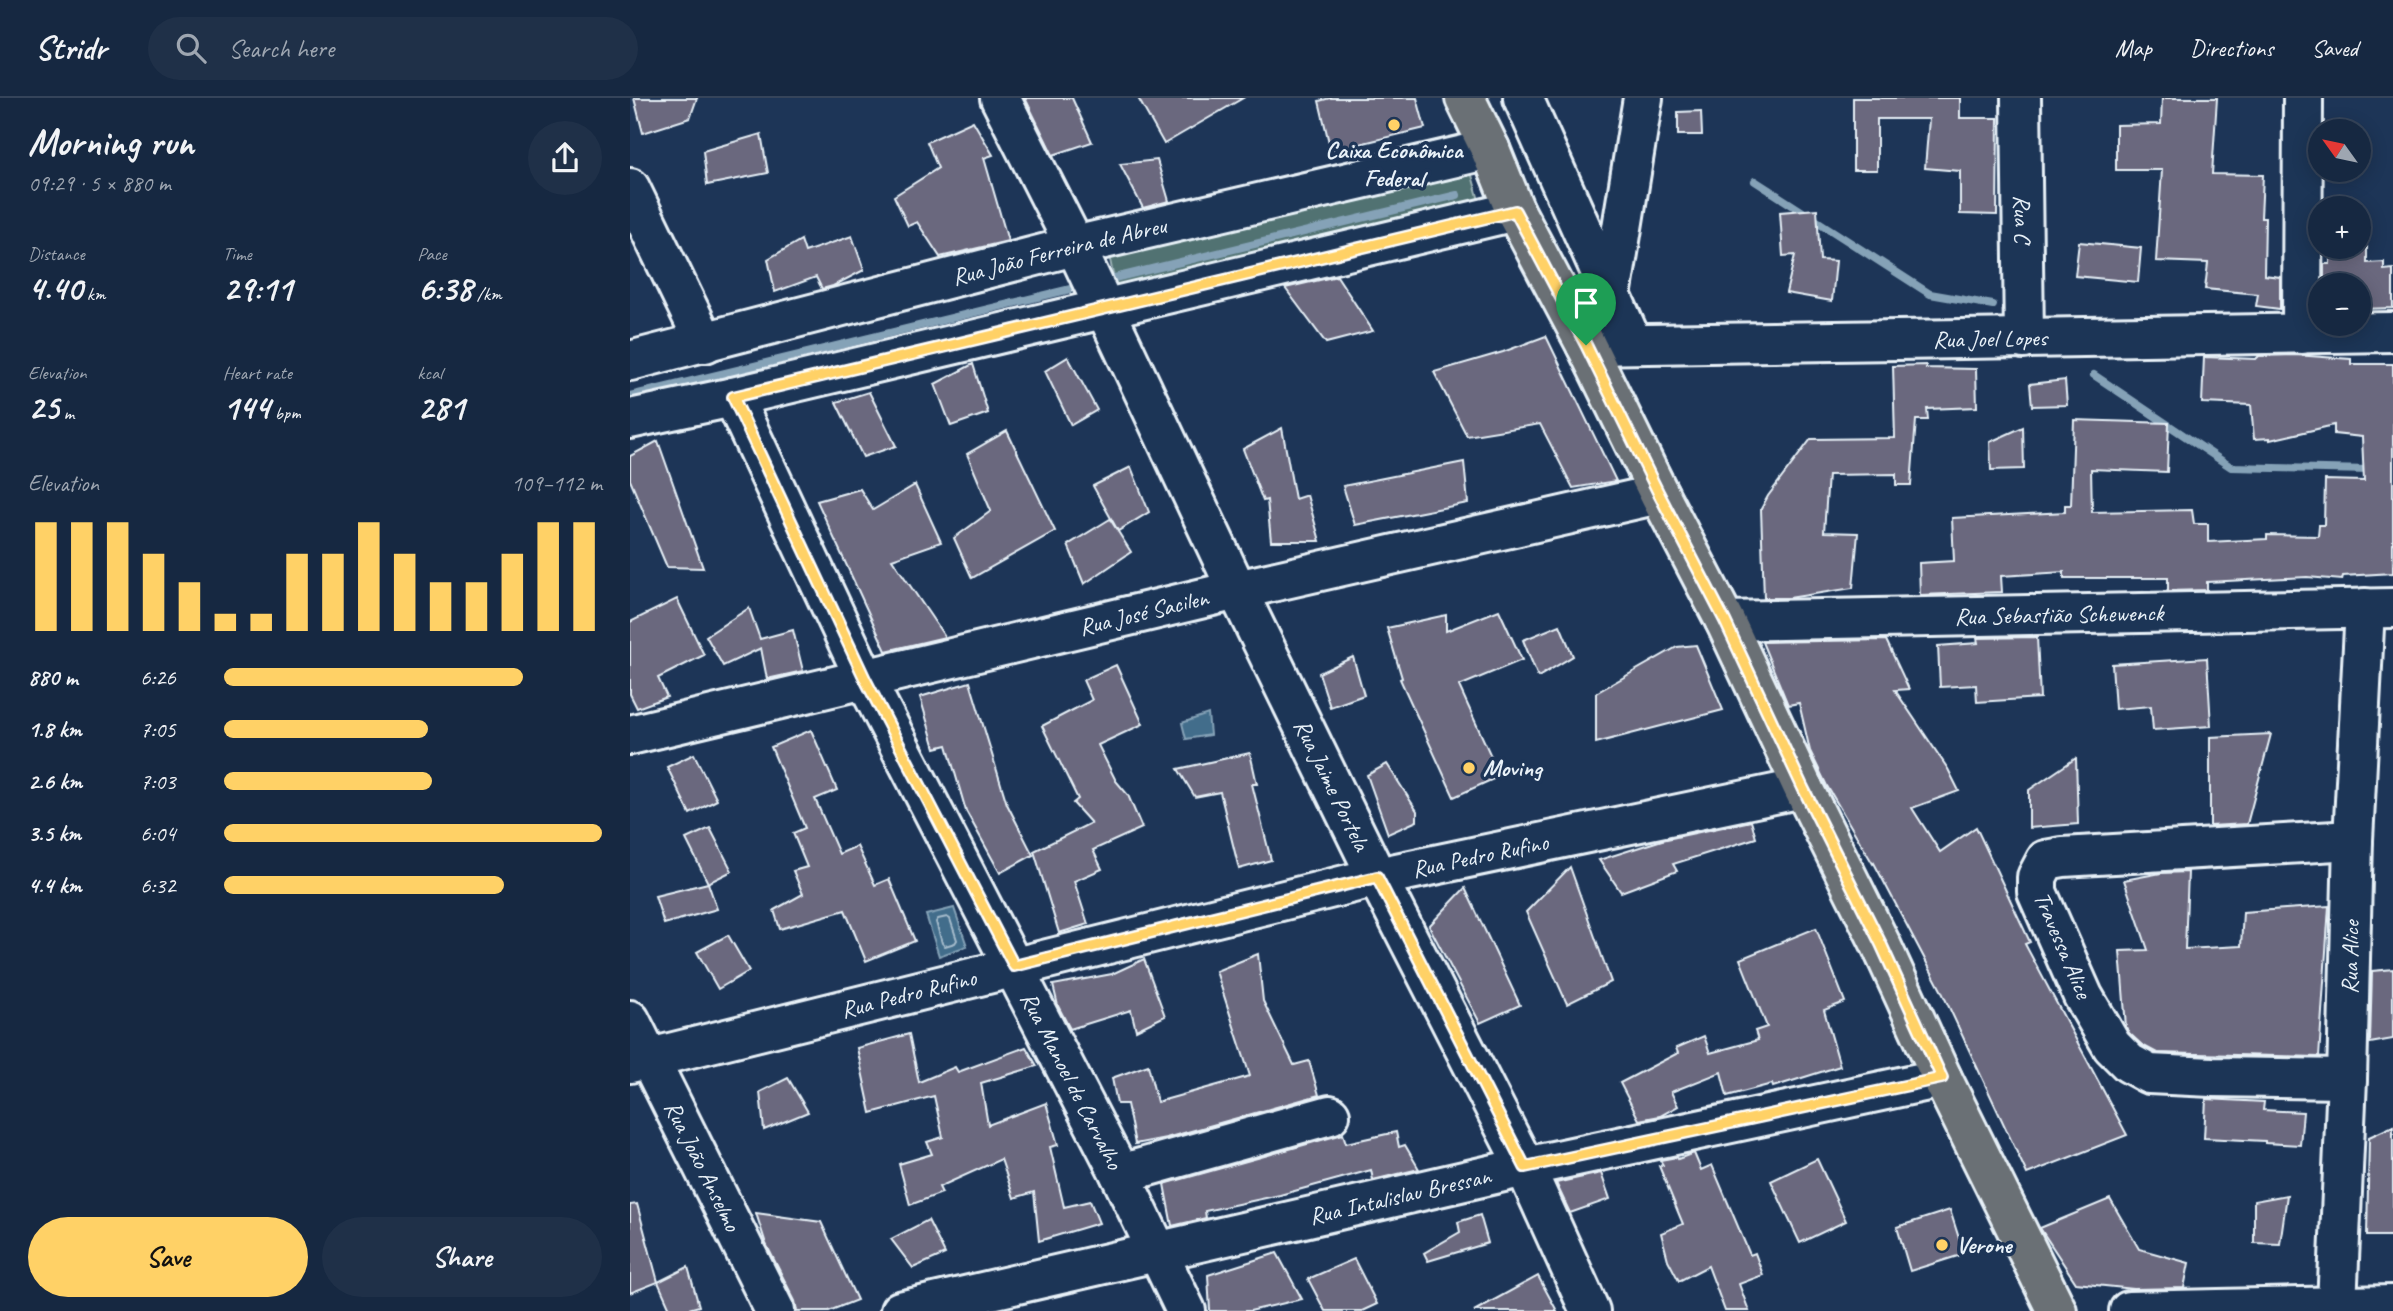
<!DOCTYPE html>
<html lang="en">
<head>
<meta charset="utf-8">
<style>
  :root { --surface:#162841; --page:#1f3048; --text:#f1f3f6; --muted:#9ea6b1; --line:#35445a; --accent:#ffd166 }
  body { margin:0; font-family:Caveat,sans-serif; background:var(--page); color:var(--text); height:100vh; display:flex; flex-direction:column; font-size:26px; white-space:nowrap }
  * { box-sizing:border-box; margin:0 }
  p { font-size:23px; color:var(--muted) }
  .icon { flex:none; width:38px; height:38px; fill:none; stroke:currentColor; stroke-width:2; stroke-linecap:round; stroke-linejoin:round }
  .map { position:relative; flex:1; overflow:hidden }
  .side { display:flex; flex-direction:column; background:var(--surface); width:630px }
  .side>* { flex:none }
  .needle { width:46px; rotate:303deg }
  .controls { position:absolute; left:1678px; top:21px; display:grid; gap:14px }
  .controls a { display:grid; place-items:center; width:63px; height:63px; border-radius:50%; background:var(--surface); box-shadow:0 4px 18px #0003,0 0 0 2px var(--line); font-size:35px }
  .pin { position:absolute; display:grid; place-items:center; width:60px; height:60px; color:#fff; margin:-72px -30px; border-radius:50% 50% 50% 0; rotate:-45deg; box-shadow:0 0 7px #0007 }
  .pin .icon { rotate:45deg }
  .round { display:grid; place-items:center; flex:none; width:74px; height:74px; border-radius:37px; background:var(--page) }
  .headline { display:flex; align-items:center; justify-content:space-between; height:119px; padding:0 28px }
  h1 { font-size:38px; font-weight:800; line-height:52px }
  .figures { display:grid; grid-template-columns:repeat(3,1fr); gap:10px; height:119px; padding:7px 28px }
  .figures div { display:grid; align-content:center }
  .figures b { font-size:35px; font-weight:800 }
  .figures small { font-size:19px; font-weight:400 }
  .figures p { font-size:19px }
  .chart { height:196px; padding:14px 28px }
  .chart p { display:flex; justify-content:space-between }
  .chart svg { width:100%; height:126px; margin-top:7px; stroke:var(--accent); stroke-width:6 }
  .action { display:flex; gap:14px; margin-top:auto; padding:14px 28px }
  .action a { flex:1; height:80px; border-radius:42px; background:var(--accent); color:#111; font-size:28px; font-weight:800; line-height:80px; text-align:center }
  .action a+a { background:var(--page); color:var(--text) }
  ul { padding:0 28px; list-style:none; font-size:23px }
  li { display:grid; grid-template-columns:112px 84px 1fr; align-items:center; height:52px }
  li i { height:18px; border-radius:9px; background:var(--accent) }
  header { display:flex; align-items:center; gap:42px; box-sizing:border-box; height:98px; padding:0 35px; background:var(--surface); border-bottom:2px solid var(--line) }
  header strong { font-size:33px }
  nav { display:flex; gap:38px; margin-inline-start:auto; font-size:24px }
  .search { width:490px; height:63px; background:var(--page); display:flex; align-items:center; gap:18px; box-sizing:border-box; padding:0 24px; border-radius:38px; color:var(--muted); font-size:26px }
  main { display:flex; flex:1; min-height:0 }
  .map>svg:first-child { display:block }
  .green { fill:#517272; stroke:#9cb2b5; stroke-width:2 }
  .water { fill:#436d8b; stroke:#85a2b7; stroke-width:2 }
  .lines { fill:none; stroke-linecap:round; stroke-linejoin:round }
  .shore { stroke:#a6bccc; stroke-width:2 }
  .stream { stroke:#85a2b7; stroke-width:8 }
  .building { fill:#6a687e; stroke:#e8f1f8; stroke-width:2 }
  .minor-casing { stroke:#e8f1f8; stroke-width:44 }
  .major-casing { stroke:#e8f1f8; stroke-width:44 }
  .minor { stroke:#1d3557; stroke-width:38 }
  .major { stroke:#6a7074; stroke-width:38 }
  .route-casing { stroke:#fff; stroke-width:14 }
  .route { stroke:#ffd166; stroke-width:9 }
  .poi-dot { fill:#ffd166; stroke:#1d3557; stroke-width:2.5 }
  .labels { text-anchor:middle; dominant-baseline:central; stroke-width:7; stroke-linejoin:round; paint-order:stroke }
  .poi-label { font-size:24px; font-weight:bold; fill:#e8f1f8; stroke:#1d3557; text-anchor:start }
  .street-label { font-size:24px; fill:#e8f1f8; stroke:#1d3557 }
</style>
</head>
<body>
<header>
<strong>Stridr</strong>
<div class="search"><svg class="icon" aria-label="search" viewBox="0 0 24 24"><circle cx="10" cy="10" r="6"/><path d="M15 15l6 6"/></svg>Search here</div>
<nav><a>Map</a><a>Directions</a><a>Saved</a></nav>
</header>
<main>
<section class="side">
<div class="headline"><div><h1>Morning run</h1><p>09:29 · 5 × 880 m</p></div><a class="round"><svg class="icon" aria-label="share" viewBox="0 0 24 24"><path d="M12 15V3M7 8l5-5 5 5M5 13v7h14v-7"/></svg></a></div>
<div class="figures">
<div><p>Distance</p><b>4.40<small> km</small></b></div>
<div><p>Time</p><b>29:11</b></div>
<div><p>Pace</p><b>6:38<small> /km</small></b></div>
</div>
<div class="figures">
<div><p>Elevation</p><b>25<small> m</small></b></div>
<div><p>Heart rate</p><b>144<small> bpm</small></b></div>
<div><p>kcal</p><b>281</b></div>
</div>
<div class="chart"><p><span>Elevation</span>109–112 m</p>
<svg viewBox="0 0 160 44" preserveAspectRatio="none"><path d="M5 44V6M15 44V6M25 44V6M35 44V17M45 44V27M55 44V38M65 44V38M75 44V17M85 44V17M95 44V6M105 44V17M115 44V27M125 44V27M135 44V17M145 44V6M155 44V6"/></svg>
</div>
<ul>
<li><b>880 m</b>6:26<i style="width:79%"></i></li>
<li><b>1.8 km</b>7:05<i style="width:54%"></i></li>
<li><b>2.6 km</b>7:03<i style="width:55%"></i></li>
<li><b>3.5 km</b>6:04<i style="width:100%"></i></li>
<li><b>4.4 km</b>6:32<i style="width:74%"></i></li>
</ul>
<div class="action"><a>Save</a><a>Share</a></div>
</section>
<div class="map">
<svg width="1763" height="1213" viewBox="0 0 1763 1213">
  <rect width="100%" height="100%" fill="#1d3557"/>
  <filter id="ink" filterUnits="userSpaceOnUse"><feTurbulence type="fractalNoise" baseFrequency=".0143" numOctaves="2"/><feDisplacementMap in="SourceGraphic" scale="14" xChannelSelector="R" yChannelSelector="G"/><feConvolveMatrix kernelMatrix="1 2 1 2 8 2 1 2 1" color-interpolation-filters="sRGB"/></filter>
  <g filter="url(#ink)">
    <path class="green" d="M 840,70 L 850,106 L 487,196 L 478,152 Z"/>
    <g class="water">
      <path d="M 578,616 L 580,637 L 556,641 L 552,625 Z"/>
      <path d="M 324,810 L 337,848 L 309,858 L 296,817 Z"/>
    </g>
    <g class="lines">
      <path class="shore" d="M 317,819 L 320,821 L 327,842 L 325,845 L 315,848 L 312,845 L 306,824 L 308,821 Z"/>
      <g class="stream">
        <path d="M 1125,83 L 1300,196 L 1363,207"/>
        <path d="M 472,183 L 827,97"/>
        <path d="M 1464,277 L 1601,369 L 1741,372"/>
        <path d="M 0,298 L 453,188"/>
      </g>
    </g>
    <g class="building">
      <path d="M 4,0 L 67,0 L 60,20 L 13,35 Z"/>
      <path d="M 395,0 L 442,0 L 462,44 L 423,57 Z"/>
      <path d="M 508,0 L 613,0 L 534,46 Z"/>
      <path d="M 700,0 L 787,0 L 795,30 L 701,53 L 689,3 Z"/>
      <path d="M 1223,0 L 1330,0 L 1330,20 L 1368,20 L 1367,117 L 1330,116 L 1330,73 L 1295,70 L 1299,21 L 1247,21 L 1247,72 L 1223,72 Z"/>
      <path d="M 1532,0 L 1587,0 L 1582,76 L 1633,77 L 1631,120 L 1635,120 L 1634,177 L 1650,179 L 1650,211 L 1626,208 L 1628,196 L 1575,191 L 1578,165 L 1526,163 L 1532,72 L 1486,72 L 1486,27 L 1531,26 Z"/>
      <path d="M 1071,13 L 1072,37 L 1048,37 L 1048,14 Z"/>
      <path d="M 343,23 L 363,57 L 354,60 L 378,143 L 310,159 L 287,124 L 278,128 L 264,98 L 308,70 L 297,44 Z"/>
      <path d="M 131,36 L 138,75 L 77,87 L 73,53 Z"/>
      <path d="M 527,62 L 539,103 L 513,110 L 490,66 Z"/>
      <path d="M 1187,111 L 1190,162 L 1206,163 L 1202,203 L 1156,195 L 1165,157 L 1153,158 L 1150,114 Z"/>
      <path d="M 222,138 L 234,172 L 203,188 L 192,191 L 186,179 L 145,194 L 138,161 L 171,142 L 175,154 Z"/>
      <path d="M 1449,144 L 1511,150 L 1508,184 L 1445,178 Z"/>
      <path d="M 1700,149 L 1737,149 L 1737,165 L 1754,164 L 1754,172 L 1763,171 L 1763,210 L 1729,211 L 1729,187 L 1694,187 L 1694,166 L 1700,166 Z"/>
      <path d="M 707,178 L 743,233 L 696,245 L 655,190 Z"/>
      <path d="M 916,238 L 986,383 L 943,390 L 910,326 L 837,338 L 804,274 L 873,254 Z"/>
      <path d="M 1665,257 L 1721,261 L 1721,266 L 1763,266 L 1763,475 L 1713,478 L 1712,482 L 1677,479 L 1577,484 L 1577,492 L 1538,493 L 1538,480 L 1434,480 L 1434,474 L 1371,478 L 1372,494 L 1290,497 L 1289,465 L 1324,463 L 1322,420 L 1435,414 L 1435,407 L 1441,407 L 1444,322 L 1539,325 L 1537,374 L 1461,371 L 1462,414 L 1562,412 L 1564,426 L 1578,426 L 1578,444 L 1637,441 L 1637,437 L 1688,438 L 1689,427 L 1694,427 L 1695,382 L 1734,383 L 1732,339 L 1704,336 L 1704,327 L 1640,342 L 1640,340 L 1624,341 L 1621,307 L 1572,305 L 1574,259 L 1626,261 L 1629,258 Z"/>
      <path d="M 438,259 L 467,312 L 441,327 L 415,273 Z"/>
      <path d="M 343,266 L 358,315 L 321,328 L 305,286 Z"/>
      <path d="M 1296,267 L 1296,270 L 1346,271 L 1347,309 L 1297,311 L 1298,322 L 1286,322 L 1281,387 L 1266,387 L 1266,376 L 1198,377 L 1194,434 L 1228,435 L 1223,490 L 1159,500 L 1134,500 L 1131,411 L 1138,398 L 1181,341 L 1265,340 L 1263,268 Z"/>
      <path d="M 1435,282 L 1437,307 L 1402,308 L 1400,286 Z"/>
      <path d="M 239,294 L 266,348 L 233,359 L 206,304 Z"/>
      <path d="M 1393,329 L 1394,371 L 1361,372 L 1360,344 Z"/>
      <path d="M 652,330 L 665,401 L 677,397 L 690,443 L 641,443 L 637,402 L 633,403 L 613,351 Z"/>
      <path d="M 377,333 L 425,433 L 342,480 L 324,440 L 361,413 L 337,356 Z"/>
      <path d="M 28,343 L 73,470 L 37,469 L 0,382 L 0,358 Z"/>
      <path d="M 834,364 L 838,405 L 725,427 L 713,388 Z"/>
      <path d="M 501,369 L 519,414 L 488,433 L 463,388 Z"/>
      <path d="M 285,387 L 311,444 L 262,461 L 315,539 L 256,553 L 187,403 L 230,391 L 243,412 Z"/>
      <path d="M 480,421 L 501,454 L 454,486 L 438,447 Z"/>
      <path d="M 47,501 L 74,557 L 28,580 L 37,599 L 7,610 L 0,596 L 0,524 Z"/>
      <path d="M 119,510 L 130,541 L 163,532 L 173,573 L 137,581 L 131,550 L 93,568 L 76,538 Z"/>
      <path d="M 869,512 L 892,562 L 829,588 L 870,678 L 824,699 L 770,581 L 772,580 L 757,530 L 816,517 L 816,533 Z"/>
      <path d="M 930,527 L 943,558 L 908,579 L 893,542 Z"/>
      <path d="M 1407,539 L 1410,600 L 1347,604 L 1346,587 L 1310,589 L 1308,548 L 1348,545 L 1347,540 Z"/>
      <path d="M 1256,542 L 1279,591 L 1265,592 L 1318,671 L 1329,693 L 1282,710 L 1310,754 L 1346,729 L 1400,844 L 1395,846 L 1497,1037 L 1397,1076 L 1311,892 L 1244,765 L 1243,766 L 1197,688 L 1180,653 L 1169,605 L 1158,607 L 1132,544 Z"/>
      <path d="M 1066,547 L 1093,612 L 966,645 L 966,595 L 1047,549 Z"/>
      <path d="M 723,559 L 734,597 L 700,609 L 689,575 Z"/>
      <path d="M 1577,560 L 1581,628 L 1523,632 L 1521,608 L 1485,611 L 1482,566 Z"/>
      <path d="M 486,567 L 513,626 L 468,647 L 486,683 L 498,697 L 512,730 L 463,752 L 472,771 L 444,783 L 458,826 L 429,835 L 404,753 L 461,725 L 443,705 L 448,701 L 412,628 L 462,602 L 453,582 Z"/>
      <path d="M 340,584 L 377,706 L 403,757 L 370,775 L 336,713 L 317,647 L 305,650 L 290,599 Z"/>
      <path d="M 181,632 L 207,692 L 185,701 L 209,756 L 227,748 L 245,787 L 259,781 L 285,843 L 236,863 L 215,812 L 150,831 L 144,812 L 173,796 L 163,773 L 177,769 L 163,735 L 175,730 L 141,649 Z"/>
      <path d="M 1641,636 L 1617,726 L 1580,728 L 1580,639 Z"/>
      <path d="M 620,655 L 627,686 L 622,686 L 641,762 L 609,771 L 590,694 L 565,699 L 548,671 Z"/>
      <path d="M 64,656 L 87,702 L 60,716 L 37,669 Z"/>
      <path d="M 1446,660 L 1448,726 L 1399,730 L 1399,692 Z"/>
      <path d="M 757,666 L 787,713 L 787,723 L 758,736 L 737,677 Z"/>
      <path d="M 1121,723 L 1126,740 L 1043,766 L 1047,773 L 991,794 L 969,762 L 1032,742 Z"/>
      <path d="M 80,730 L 102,773 L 78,785 L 56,741 Z"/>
      <path d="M 940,769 L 981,884 L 937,906 L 896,814 Z"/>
      <path d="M 1558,774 L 1555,851 L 1611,848 L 1613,814 L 1699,808 L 1689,959 L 1527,955 L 1512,947 L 1499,935 L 1496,929 L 1490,853 L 1518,852 L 1494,782 L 1531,775 Z"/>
      <path d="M 78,785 L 87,811 L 34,826 L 25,798 Z"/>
      <path d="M 835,790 L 890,907 L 850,925 L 799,828 Z"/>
      <path d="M 1186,830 L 1215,904 L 1194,912 L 1210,968 L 1143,989 L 1142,986 L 1097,998 L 1091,974 L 1041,994 L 1048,1008 L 1030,1018 L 1009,1022 L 990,985 L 1048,955 L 1046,950 L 1074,938 L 1080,955 L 1128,942 L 1125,933 L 1137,929 L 1110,861 Z"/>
      <path d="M 98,837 L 119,873 L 88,891 L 67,854 Z"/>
      <path d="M 628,856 L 633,903 L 664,967 L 679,963 L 689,997 L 536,1040 L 505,1046 L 497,1006 L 487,1006 L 482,980 L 518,967 L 527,1004 L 620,978 L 586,873 Z"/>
      <path d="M 514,861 L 535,918 L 506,932 L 501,912 L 440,931 L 428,908 L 423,887 L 482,876 Z"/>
      <path d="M 1763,871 L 1763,941 L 1740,945 L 1742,873 Z"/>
      <path d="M 279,936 L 289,984 L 325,969 L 328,974 L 396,949 L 407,968 L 351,985 L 358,1027 L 416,1005 L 428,1047 L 420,1049 L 434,1109 L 460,1103 L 469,1125 L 409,1143 L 404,1094 L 384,1100 L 371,1061 L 309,1089 L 312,1095 L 280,1107 L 269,1066 L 302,1056 L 297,1044 L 313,1039 L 304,998 L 241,1015 L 227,950 Z"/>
      <path d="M 158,980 L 178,1014 L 134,1032 L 130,994 Z"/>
      <path d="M 1576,1001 L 1634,1004 L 1633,1012 L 1673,1014 L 1670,1047 L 1635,1045 L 1635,1043 L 1574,1040 Z"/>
      <path d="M 1763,1028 L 1763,1138 L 1737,1138 L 1739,1039 Z"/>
      <path d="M 766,1034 L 769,1049 L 775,1047 L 789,1071 L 743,1082 L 741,1072 L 650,1097 L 575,1113 L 576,1120 L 542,1128 L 534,1086 L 713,1036 L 716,1045 Z"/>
      <path d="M 1064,1055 L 1071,1072 L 1082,1067 L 1120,1157 L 1125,1155 L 1133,1177 L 1109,1186 L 1119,1213 L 1095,1213 L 1078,1168 L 1049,1183 L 1038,1162 L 1031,1135 L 1053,1126 L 1029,1068 L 1033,1067 L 1030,1062 L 1047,1059 L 1048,1061 Z"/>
      <path d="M 1187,1061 L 1216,1123 L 1170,1145 L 1141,1083 Z"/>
      <path d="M 971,1075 L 980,1101 L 940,1115 L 926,1085 Z"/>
      <path d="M 1657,1097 L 1650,1146 L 1624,1145 L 1624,1103 Z"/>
      <path d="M 1480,1101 L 1509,1151 L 1559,1165 L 1554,1190 L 1504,1191 L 1446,1185 L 1410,1130 Z"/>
      <path d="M 7,1106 L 28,1184 L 0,1195 L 0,1107 Z"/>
      <path d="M 1320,1112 L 1334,1156 L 1280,1173 L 1267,1129 Z"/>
      <path d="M 126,1115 L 191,1124 L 227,1202 L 199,1213 L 167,1213 L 165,1203 L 136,1146 Z"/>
      <path d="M 850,1117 L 858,1145 L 798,1163 L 794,1155 L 830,1134 L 828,1124 Z"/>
      <path d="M 298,1122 L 315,1156 L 283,1170 L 261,1141 Z"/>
      <path d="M 647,1155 L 672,1201 L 620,1213 L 580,1213 L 578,1177 Z"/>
      <path d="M 724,1161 L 747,1206 L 732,1213 L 695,1213 L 678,1181 Z"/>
      <path d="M 58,1169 L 69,1208 L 52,1213 L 41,1213 L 28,1184 Z"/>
      <path d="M 908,1178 L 927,1213 L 844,1213 Z"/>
    </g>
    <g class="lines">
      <g class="minor-casing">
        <g id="minor">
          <path id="s1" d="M 370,0 L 451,160 L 607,492 L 747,779 L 895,1069 L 960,1213"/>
          <path d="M 893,0 L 1003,246"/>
          <path id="s2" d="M 1391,0 L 1394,241"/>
          <path d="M 0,90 L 75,245"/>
          <path d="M 981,198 L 1013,0"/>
          <path d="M 1672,236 L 1673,0"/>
          <path id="s3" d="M 956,247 L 1763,234"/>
          <path id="s4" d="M 0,263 L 444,148 L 860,51"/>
          <path id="s5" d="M 103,299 L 235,581 L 490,1076 L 556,1213"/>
          <path d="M 0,321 L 103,299 L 885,113"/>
          <path id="s6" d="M 1095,523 L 1763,510"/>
          <path id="s7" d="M 0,637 L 607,492 L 1029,396"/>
          <path id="s8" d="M 0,922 L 145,1213"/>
          <path id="s9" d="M 0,965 L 747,779 L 1173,690"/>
          <path d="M 1717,981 L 1582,979 L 1519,976 L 1499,965 L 1482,948 L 1453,898 L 1407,794 L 1407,779 L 1416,762 L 1433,759 L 1723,742"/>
          <path d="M 490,1076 L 700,1017"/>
          <path id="s10" d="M 1707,1207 L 1717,981 L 1723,742 L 1735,510"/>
          <path id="s11" d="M 270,1213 L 895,1069 L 1312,980"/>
          <path d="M 1499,1213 L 1763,1207"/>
        </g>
      </g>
      <g class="major-casing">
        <path id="major" d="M 835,0 L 860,51 L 885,113 L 956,247 L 1029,396 L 1095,523 L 1173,690 L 1251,847 L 1312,980 L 1427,1213"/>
      </g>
      <use href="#minor" class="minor"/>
      <use href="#major" class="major"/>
    </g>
  </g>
  <g class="lines" filter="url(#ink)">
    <g class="route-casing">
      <path id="route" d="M 885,113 L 956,247 L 1029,396 L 1095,523 L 1173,690 L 1251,846 L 1312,980 L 895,1069 L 747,779 L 384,868 L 235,581 L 103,299 Z"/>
    </g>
    <use href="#route" class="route"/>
  </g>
  <g class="poi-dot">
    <circle cx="764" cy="27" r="7"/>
    <circle cx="839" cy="670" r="7"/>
    <circle cx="1312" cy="1147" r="7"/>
  </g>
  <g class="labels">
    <g class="poi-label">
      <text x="764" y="52" text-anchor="middle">Caixa Econômica<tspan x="764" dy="28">Federal</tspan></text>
      <text x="853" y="670">Moving</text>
      <text x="1326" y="1147">Verone</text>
    </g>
    <g class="street-label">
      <text stroke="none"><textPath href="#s2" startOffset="121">Rua C</textPath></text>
      <text stroke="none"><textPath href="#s4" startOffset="443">Rua João Ferreira de Abreu</textPath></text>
      <text stroke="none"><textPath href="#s3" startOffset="404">Rua Joel Lopes</textPath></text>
      <text stroke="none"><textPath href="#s7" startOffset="528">Rua José Sacilen</textPath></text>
      <text stroke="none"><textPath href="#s6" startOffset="334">Rua Sebastião Schewenck</textPath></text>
      <text stroke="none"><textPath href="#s1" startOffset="763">Rua Jaime Portela</textPath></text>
      <text stroke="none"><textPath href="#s9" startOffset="875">Rua Pedro Rufino</textPath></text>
      <text transform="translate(1433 847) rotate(67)">Travessa Alice</text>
      <text stroke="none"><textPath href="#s10" startOffset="348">Rua Alice</textPath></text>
      <text stroke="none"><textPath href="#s9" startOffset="287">Rua Pedro Rufino</textPath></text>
      <text stroke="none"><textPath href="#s5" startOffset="763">Rua Manoel de Carvalho</textPath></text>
      <text stroke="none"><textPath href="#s8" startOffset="163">Rua João Anselmo</textPath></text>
      <text stroke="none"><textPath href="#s11" startOffset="513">Rua Intalislau Bressan</textPath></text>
    </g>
  </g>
</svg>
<div class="controls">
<a><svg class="needle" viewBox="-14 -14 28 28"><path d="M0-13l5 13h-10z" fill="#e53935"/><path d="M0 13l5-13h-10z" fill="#9ea6b1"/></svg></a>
<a>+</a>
<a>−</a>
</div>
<div class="pin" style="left:956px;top:247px;background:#1e9e55"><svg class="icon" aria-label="arrive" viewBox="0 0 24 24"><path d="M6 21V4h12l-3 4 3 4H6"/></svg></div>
</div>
</main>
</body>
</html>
